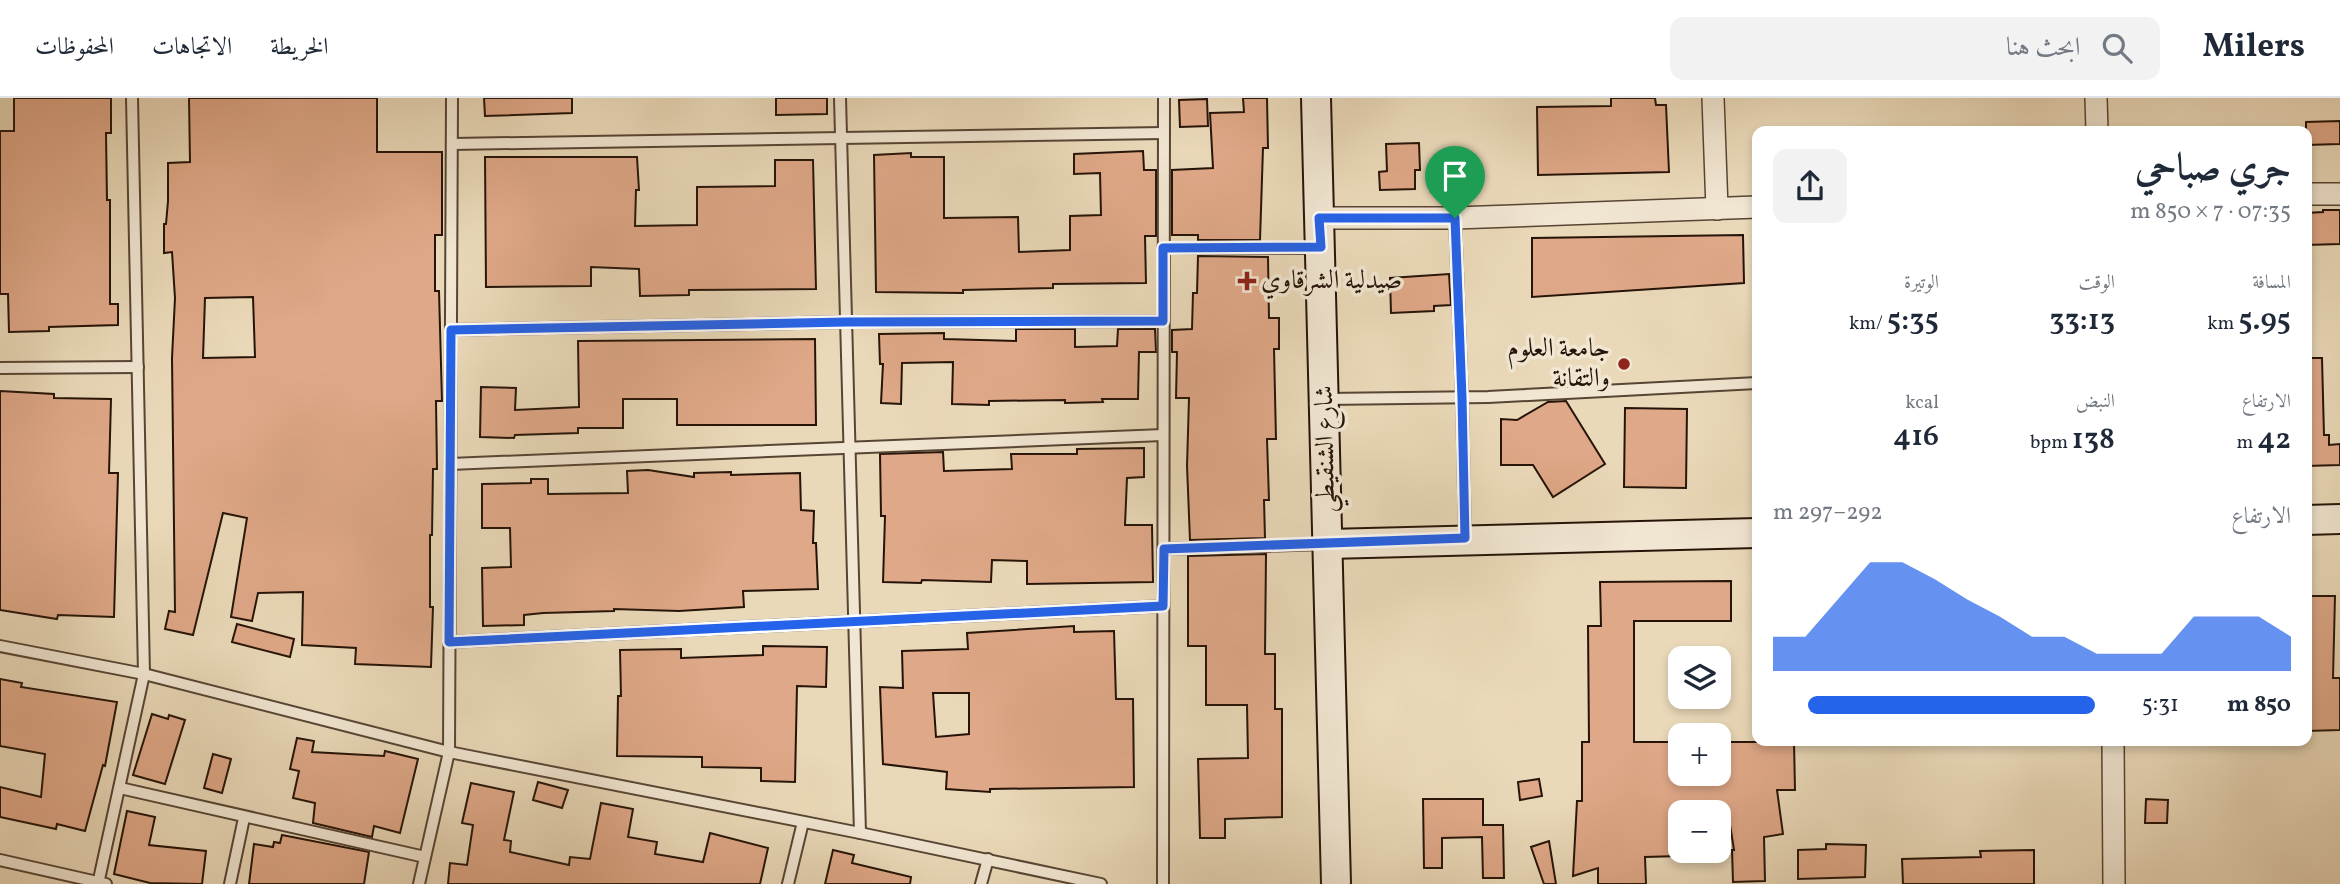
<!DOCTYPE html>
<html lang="ar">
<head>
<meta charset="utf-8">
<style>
  :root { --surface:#fff; --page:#f2f2f3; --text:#1f2937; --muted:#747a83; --line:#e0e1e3; --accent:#2563eb }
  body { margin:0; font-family:Vollkorn,Amiri,serif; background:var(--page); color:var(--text); direction:rtl; height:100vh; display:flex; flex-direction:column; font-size:26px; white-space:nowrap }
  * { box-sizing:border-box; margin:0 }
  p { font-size:23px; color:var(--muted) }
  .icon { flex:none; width:38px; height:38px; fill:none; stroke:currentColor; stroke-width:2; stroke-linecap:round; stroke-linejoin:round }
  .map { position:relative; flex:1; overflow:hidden; direction:ltr }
  .details { position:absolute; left:1752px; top:28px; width:560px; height:620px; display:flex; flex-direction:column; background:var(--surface); border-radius:14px; box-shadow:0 4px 10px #0003; direction:rtl }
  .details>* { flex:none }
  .controls { position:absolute; left:1668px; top:548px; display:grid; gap:14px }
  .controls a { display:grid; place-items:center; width:63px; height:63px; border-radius:14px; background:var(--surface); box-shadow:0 4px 10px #0003; font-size:35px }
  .pin { position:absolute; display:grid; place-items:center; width:60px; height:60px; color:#fff; margin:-72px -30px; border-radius:50% 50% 50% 0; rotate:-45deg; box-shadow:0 0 7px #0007 }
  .pin .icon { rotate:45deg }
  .round { display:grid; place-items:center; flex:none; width:74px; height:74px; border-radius:14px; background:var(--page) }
  .headline { display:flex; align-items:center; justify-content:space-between; height:119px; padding:0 21px }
  h1 { font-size:38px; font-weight:600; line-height:52px }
  .metrics { display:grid; grid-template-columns:repeat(3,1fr); gap:10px; height:119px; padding:7px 21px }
  .metrics div { display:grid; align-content:center }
  .metrics b { font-size:30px; font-weight:600 }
  .metrics small { font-size:19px; font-weight:400 }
  .metrics p { font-size:19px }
  .chart { height:196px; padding:14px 21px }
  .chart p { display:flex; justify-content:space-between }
  .chart svg { width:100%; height:126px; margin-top:7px; fill:var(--accent); opacity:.7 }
  ul { padding:0 21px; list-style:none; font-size:23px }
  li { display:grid; grid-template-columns:112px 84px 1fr; align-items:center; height:52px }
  li i { height:18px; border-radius:9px; background:var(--accent) }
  header { display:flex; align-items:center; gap:42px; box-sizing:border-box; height:98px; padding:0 35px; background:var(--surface); border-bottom:2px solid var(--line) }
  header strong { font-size:33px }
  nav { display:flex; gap:38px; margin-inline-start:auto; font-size:24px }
  .search { width:490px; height:63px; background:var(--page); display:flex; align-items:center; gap:18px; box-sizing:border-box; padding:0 24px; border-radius:14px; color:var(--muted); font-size:26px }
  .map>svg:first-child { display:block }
  .building { fill:#dfa888; stroke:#261408; stroke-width:2; fill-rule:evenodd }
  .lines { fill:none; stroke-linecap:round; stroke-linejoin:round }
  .lane-casing { stroke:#574534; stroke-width:14 }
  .street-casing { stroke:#574534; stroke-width:24 }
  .secondary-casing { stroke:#261408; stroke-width:32 }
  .lane { stroke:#f1e6d2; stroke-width:10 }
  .street { stroke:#f1e6d2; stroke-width:21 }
  .secondary { stroke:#f1e6d2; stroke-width:28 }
  .route-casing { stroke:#fff; stroke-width:14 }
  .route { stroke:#2563eb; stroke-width:9 }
  .poi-dot { fill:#8f2418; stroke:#f1e6d2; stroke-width:2.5 }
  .labels { text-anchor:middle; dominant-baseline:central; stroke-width:7; stroke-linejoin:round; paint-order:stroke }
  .poi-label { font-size:26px; fill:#261408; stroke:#f1e6d2; text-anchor:start }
  .street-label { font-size:26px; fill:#261408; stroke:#f1e6d2 }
</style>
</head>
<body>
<header>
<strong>Milers</strong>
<div class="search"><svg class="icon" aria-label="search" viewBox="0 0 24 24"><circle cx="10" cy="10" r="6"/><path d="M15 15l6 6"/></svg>ابحث هنا</div>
<nav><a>الخريطة</a><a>الاتجاهات</a><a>المحفوظات</a></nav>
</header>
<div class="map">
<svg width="2340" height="786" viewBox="0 0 2340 786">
  <rect width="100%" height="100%" fill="#ead9b9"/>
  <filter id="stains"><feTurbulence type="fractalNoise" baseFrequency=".00286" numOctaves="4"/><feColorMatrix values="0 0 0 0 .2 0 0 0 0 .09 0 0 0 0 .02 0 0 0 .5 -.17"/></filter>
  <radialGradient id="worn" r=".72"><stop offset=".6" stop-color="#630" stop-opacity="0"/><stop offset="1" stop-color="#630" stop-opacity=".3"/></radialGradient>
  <g class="building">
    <path d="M 14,0 L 111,0 L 111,35 L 106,35 L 107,102 L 110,102 L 110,206 L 118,206 L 118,227 L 49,229 L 49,233 L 9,234 L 8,196 L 0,196 L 0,33 L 14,33 Z"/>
    <path d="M 189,0 L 377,0 L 377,54 L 442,54 L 442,137 L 435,137 L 435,193 L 439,193 L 442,303 L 436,303 L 437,371 L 433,371 L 432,437 L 430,437 L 430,509 L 433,509 L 431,569 L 355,566 L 356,550 L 302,547 L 303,494 L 258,495 L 252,523 L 231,519 L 247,420 L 223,415 L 193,537 L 165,531 L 169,513 L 175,514 L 172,260 L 175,200 L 172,154 L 164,155 L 164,126 L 166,126 L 168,103 L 168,65 L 190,64 ZM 253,199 L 255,259 L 203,260 L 205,200 Z"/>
    <path d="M 484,0 L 572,0 L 572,15 L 485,18 Z"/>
    <path d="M 776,0 L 827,0 L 827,16 L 776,17 Z"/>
    <path d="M 1243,0 L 1267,0 L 1268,50 L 1263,50 L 1260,142 L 1198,142 L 1198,137 L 1172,137 L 1172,72 L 1213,70 L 1210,15 L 1244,14 Z"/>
    <path d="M 1611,0 L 1655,0 L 1656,7 L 1666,7 L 1669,74 L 1538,77 L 1537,9 L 1611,8 Z"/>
    <path d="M 1207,1 L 1208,28 L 1180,29 L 1179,2 Z"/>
    <path d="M 2340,23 L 2340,46 L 2306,47 L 2306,24 Z"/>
    <path d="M 1419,45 L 1420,72 L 1415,72 L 1415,91 L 1380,92 L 1379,74 L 1387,73 L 1386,46 Z"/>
    <path d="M 1143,53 L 1144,72 L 1156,72 L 1156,138 L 1145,138 L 1146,185 L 1053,186 L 1053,190 L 963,192 L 963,195 L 876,194 L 874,57 L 911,55 L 911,59 L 944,59 L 944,120 L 1018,119 L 1019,154 L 1070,152 L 1070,118 L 1101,117 L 1100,75 L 1074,76 L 1074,56 Z"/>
    <path d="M 485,59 L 637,59 L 639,92 L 636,92 L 635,128 L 697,127 L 697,89 L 775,88 L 775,62 L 813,62 L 816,191 L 689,192 L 689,197 L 640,198 L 639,171 L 591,169 L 591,188 L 486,189 Z"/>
    <path d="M 2323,112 L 2340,112 L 2340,146 L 2306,147 L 2306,115 L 2323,114 Z"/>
    <path d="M 1743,137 L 1744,185 L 1532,199 L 1532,140 Z"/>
    <path d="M 1198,158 L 1268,159 L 1269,220 L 1279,220 L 1279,251 L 1274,251 L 1276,341 L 1267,341 L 1269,402 L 1264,402 L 1265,440 L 1190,442 L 1187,368 L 1189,300 L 1176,300 L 1177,254 L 1172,254 L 1172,232 L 1192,231 L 1193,195 L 1197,195 Z"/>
    <path d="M 1449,176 L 1451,207 L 1434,208 L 1434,213 L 1391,215 L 1390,180 Z"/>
    <path d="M 1016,231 L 1075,231 L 1075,249 L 1117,248 L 1118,231 L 1155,231 L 1156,254 L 1139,254 L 1138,301 L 1102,301 L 1103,304 L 1065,305 L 1065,302 L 989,303 L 989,307 L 952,306 L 953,264 L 902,265 L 901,306 L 881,305 L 883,266 L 880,266 L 879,236 L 944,235 L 944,241 L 1016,243 Z"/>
    <path d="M 815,241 L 816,327 L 677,327 L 677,301 L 623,301 L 623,330 L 578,330 L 578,335 L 515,337 L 514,340 L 480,339 L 481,289 L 516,290 L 515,312 L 579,309 L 578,243 Z"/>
    <path d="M 2306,260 L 2322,260 L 2324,337 L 2329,337 L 2329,347 L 2340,346 L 2340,367 L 2306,368 Z"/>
    <path d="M 0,293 L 54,296 L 54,300 L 111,301 L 109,375 L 118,375 L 114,519 L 58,517 L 57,521 L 0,512 Z"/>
    <path d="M 1566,303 L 1605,366 L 1553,399 L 1533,367 L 1501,367 L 1501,321 L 1517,322 L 1548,304 Z"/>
    <path d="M 1625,310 L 1687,311 L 1686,390 L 1624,389 Z"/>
    <path d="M 1144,350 L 1144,379 L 1127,380 L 1125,427 L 1152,427 L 1153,484 L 1027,486 L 1027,463 L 992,462 L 991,484 L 922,482 L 921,485 L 883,484 L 885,418 L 881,418 L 880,356 L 943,354 L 944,373 L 1012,371 L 1011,356 L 1077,356 L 1077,351 Z"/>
    <path d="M 648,372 L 694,379 L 694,375 L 731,374 L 731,377 L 800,375 L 801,412 L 814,413 L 813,445 L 816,445 L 818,491 L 743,493 L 744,509 L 679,513 L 614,511 L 614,513 L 543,515 L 524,517 L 524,527 L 483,528 L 482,470 L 511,469 L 510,430 L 482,430 L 482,386 L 531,385 L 531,381 L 548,381 L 548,396 L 628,395 L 627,373 Z"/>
    <path d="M 1266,456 L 1265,556 L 1275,556 L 1275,611 L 1282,611 L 1282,719 L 1225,721 L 1225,740 L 1200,740 L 1198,661 L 1248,660 L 1247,607 L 1206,607 L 1206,548 L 1188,548 L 1188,458 Z"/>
    <path d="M 1731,483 L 1731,523 L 1634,523 L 1634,644 L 1680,644 L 1680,676 L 1718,676 L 1718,644 L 1794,644 L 1795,692 L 1777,692 L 1783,736 L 1764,739 L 1765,783 L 1733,784 L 1732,752 L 1734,752 L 1728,714 L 1680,714 L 1680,758 L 1645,759 L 1646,786 L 1598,786 L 1598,770 L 1573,778 L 1577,703 L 1582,703 L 1582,644 L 1589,644 L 1588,528 L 1601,528 L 1600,484 Z"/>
    <path d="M 2306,498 L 2335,498 L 2333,580 L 2340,580 L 2340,632 L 2306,633 Z"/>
    <path d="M 237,526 L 294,541 L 290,559 L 232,544 Z"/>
    <path d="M 1074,528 L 1074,534 L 1114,533 L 1116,601 L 1133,601 L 1134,689 L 990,691 L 990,694 L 946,691 L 947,674 L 883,666 L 880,589 L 903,590 L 902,553 L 968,551 L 967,535 ZM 933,595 L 969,595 L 969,636 L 936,639 Z"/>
    <path d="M 763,548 L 827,549 L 826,589 L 797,588 L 795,684 L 761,683 L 761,670 L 702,669 L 702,659 L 617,658 L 618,598 L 621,598 L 620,552 L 681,551 L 681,560 L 763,557 Z"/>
    <path d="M 0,581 L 22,585 L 21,589 L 117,604 L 105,668 L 103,667 L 85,733 L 57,726 L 56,731 L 0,719 L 0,689 L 41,699 L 45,656 L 0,648 Z"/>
    <path d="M 152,616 L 168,621 L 169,617 L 185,622 L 165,686 L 133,677 Z"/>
    <path d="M 297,640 L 314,643 L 312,654 L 384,658 L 385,653 L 418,661 L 400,735 L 374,728 L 372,739 L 313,725 L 315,705 L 293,700 L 299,673 L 290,671 Z"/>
    <path d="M 213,656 L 231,661 L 222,695 L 204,690 Z"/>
    <path d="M 1539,681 L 1542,698 L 1520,702 L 1518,684 Z"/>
    <path d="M 538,684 L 568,692 L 562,710 L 533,702 Z"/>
    <path d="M 471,685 L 514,694 L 504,742 L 511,743 L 510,754 L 569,767 L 570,759 L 590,761 L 601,705 L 633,711 L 628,739 L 657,744 L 655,756 L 703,764 L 710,735 L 768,750 L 760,786 L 448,786 L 450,765 L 467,767 L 473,727 L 462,725 Z"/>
    <path d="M 1423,701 L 1483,701 L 1483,727 L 1503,727 L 1504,780 L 1483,780 L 1482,739 L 1442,740 L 1442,770 L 1424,770 Z"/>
    <path d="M 2146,701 L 2168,702 L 2167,725 L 2145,725 Z"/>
    <path d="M 127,713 L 155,719 L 149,747 L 206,753 L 202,786 L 150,785 L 114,776 Z"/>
    <path d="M 282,737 L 369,754 L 364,786 L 249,786 L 254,746 L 273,749 L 274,744 L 280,745 Z"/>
    <path d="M 1549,743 L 1556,786 L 1544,786 L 1531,749 Z"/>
    <path d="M 1826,746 L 1866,747 L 1865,779 L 1798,781 L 1798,752 L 1826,751 Z"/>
    <path d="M 833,752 L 854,757 L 852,765 L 911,779 L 910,786 L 825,786 Z"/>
    <path d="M 2034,752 L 2034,786 L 1903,786 L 1902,761 L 1981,759 L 1980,753 Z"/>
  </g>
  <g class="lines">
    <g class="lane-casing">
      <g id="lane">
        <path d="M 840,0 L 860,735"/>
        <path d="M 452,46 L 1164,35"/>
        <path d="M 1455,120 L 1462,300 L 1465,440"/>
        <path d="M 1163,150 L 1318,150"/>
        <path d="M 451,232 L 847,224 L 1163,223"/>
        <path d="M 0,270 L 138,269"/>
        <path d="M 1325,301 L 1488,299 L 1757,285"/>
        <path d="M 450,366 L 1163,337"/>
        <path d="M 1164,451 L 1325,446"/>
        <path d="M 449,544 L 1163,508"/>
        <path d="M 0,548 L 144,576 L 449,654 L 860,735 L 1101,786"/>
        <path d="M 120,690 L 425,759"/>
        <path d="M 0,762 L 106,786"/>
        <path d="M 98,786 L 144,576 L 132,0"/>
        <path d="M 230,786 L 244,720"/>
        <path d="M 419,786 L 449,654 L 452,0"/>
        <path d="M 788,786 L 803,724"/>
        <path d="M 981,786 L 988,761"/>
        <path d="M 1163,786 L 1164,0"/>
      </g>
    </g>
    <g class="street-casing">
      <g id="street">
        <path d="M 1713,0 L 1717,111"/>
        <path d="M 2096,0 L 2097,33"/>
        <path d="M 2306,96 L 2340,96"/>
        <path d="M 1319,120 L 1455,120 L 1757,109"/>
        <path d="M 2113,642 L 2114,786"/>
      </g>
    </g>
    <g class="secondary-casing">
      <g id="secondary">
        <path d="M 1316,0 L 1336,786"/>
        <path d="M 2306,422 L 2340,421"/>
        <path d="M 1328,446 L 1757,435"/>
      </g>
    </g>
    <use href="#lane" class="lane"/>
    <use href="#street" class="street"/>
    <use href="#secondary" class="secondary"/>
  </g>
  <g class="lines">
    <g class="route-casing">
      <path id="route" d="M 1319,120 L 1455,120 L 1462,300 L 1465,440 L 1164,451 L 1163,508 L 449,544 L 451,232 L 846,224 L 1163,223 L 1163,150 L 1321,149 Z"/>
    </g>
    <use href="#route" class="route"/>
  </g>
  <g class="poi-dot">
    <path d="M1243.5 172.5h7v7h7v7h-7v7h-7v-7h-7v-7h7z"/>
    <circle cx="1624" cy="266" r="7"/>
  </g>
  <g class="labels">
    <g class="poi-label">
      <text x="1261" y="183">صيدلية الشرقاوي</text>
      <text x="1610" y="251" text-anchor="end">جامعة العلوم<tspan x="1610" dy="30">والتقانة</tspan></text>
    </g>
    <g class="street-label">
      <text transform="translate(1326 351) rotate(-91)">شارع الشنقيطي</text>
    </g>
  </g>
  <rect width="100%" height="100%" filter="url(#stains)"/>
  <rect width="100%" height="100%" fill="url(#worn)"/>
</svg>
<div class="controls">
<a><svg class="icon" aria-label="layers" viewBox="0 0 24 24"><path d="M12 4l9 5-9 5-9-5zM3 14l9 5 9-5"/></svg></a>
<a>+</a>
<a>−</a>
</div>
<div class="pin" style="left:1455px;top:120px;background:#1e9e55"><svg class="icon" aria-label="arrive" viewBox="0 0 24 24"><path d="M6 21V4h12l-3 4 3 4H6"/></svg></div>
<section class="details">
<div class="headline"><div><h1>جري صباحي</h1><p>07:35 · 7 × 850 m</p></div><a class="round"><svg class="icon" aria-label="share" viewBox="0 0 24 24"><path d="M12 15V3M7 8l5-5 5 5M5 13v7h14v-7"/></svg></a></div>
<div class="metrics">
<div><p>المسافة</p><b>5.95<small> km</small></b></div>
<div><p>الوقت</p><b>33:13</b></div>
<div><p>الوتيرة</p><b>5:35<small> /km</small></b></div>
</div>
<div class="metrics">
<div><p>الارتفاع</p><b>42<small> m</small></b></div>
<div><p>النبض</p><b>138<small> bpm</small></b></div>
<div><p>kcal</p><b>416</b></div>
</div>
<div class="chart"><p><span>الارتفاع</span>292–297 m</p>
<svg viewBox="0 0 160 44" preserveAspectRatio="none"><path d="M0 44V32L10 32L20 19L30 6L40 6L50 12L60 19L70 25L80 32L90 32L100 38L110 38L120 38L130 25L140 25L150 25L160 32V44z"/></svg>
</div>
<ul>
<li><b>850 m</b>5:31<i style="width:89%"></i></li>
</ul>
</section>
</div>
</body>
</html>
